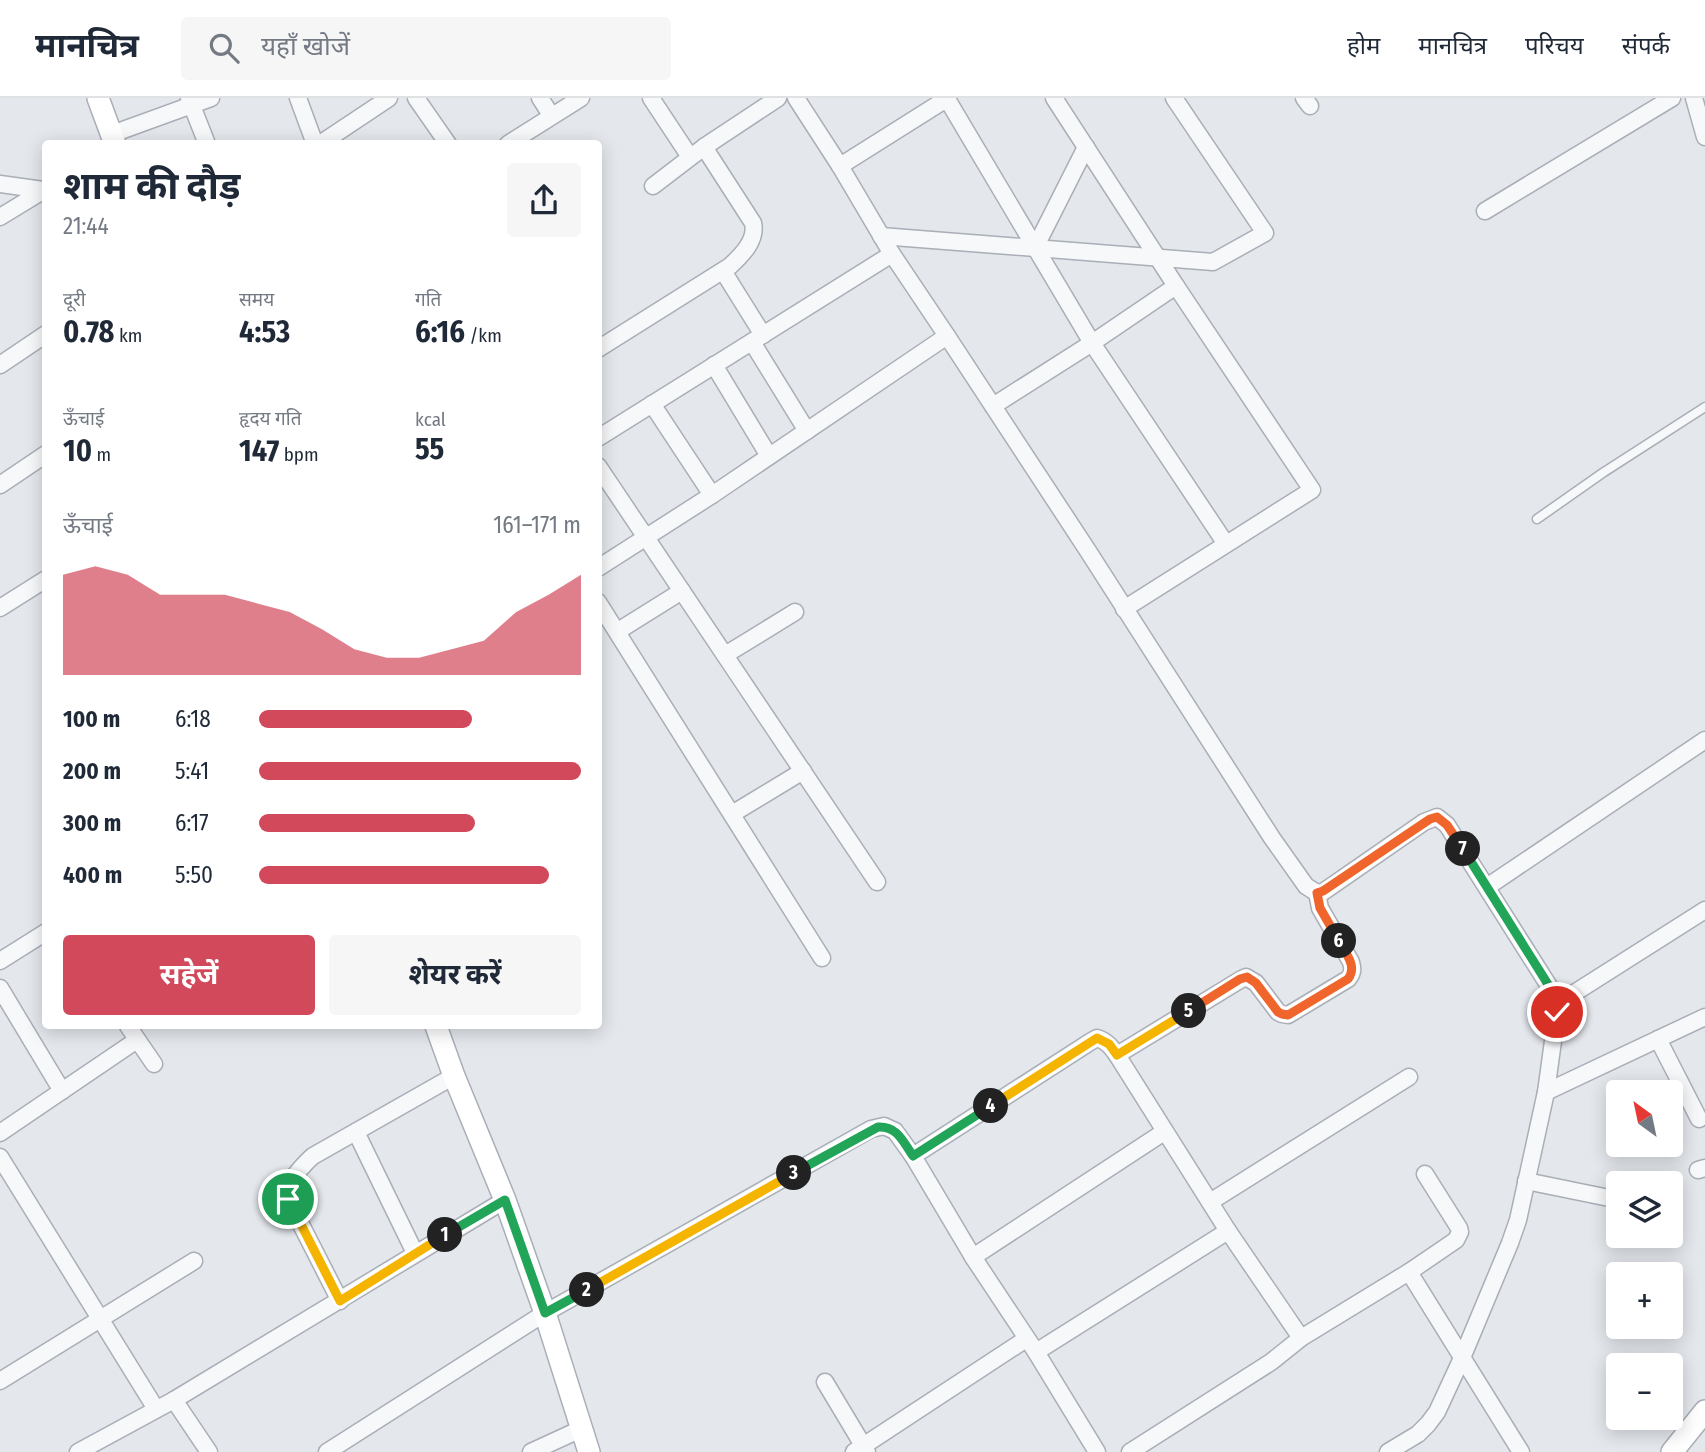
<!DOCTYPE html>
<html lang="hi">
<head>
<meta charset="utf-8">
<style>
  :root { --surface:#fff; --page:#f6f6f7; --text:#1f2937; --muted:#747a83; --line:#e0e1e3; --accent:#d1495b }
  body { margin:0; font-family:"Fira Sans Condensed","Noto Sans Devanagari",sans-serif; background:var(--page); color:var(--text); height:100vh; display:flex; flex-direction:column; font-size:26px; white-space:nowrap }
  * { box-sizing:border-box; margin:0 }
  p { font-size:23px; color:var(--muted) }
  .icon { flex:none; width:38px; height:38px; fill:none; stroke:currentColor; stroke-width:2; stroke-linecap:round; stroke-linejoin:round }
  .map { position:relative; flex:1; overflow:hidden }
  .details { position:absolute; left:42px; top:42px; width:560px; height:889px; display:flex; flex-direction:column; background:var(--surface); border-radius:7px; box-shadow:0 4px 18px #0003 }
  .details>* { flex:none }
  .needle { width:46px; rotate:327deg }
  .buttons { position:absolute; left:1606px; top:982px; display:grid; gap:14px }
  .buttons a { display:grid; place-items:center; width:77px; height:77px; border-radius:7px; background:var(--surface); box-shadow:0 4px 18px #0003; font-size:35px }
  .pin { position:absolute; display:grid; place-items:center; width:60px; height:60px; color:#fff; margin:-30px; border:4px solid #fff; border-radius:50%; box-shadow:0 2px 7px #0007 }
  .km { position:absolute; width:35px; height:35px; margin:-18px; border-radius:50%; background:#222; color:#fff; font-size:19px; line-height:35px; text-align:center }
  .round { display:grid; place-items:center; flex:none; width:74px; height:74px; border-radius:7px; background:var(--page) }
  .head { display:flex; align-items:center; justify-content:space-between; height:119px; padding:0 21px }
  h1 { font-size:38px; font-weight:700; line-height:52px }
  .stats { display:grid; grid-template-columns:repeat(3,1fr); gap:10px; height:119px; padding:7px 21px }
  .stats div { display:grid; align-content:center }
  .stats b { font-size:30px; font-weight:700 }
  .stats small { font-size:19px; font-weight:400 }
  .stats p { font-size:19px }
  .chart { height:196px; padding:14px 21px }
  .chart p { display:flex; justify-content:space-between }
  .chart svg { width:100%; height:126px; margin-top:7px; fill:var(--accent); opacity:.7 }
  .button { display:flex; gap:14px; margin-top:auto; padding:14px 21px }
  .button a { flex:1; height:80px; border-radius:7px; background:var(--accent); color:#fff; font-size:28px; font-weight:700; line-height:80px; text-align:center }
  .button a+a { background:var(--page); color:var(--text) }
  ul { padding:0 21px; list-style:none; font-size:23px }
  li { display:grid; grid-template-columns:112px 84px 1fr; align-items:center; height:52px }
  li i { height:18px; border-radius:9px; background:var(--accent) }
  header { display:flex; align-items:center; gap:42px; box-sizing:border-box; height:98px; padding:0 35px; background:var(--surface); border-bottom:2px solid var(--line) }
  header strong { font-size:33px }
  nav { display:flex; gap:38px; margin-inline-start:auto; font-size:24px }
  .search { width:490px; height:63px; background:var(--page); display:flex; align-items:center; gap:18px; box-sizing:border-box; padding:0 24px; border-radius:7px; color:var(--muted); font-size:26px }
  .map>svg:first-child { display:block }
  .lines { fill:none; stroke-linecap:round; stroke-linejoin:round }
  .lane-casing { stroke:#a9aeb7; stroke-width:11 }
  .street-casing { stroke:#a9aeb7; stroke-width:19 }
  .secondary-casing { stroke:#a9aeb7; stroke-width:24 }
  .lane { stroke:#f7f8fa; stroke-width:8 }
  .street { stroke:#f7f8fa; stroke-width:16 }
  .secondary { stroke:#fff; stroke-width:21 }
  .split-1-casing { stroke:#fff; stroke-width:14 }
  .split-2-casing { stroke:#fff; stroke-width:14 }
  .split-3-casing { stroke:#fff; stroke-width:14 }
  .split-4-casing { stroke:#fff; stroke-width:14 }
  .split-5-casing { stroke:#fff; stroke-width:14 }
  .split-6-casing { stroke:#fff; stroke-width:14 }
  .split-7-casing { stroke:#fff; stroke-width:14 }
  .split-8-casing { stroke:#fff; stroke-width:14 }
  .split-1 { stroke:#f5b400; stroke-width:9 }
  .split-2 { stroke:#22a559; stroke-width:9 }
  .split-3 { stroke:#f5b400; stroke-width:9 }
  .split-4 { stroke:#22a559; stroke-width:9 }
  .split-5 { stroke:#f5b400; stroke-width:9 }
  .split-6 { stroke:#f0652b; stroke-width:9 }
  .split-7 { stroke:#f0652b; stroke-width:9 }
  .split-8 { stroke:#22a559; stroke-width:9 }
</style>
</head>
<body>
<header>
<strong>मानचित्र</strong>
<div class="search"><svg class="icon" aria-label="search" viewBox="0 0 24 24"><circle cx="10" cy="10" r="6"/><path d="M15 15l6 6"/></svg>यहाँ खोजें</div>
<nav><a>होम</a><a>मानचित्र</a><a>परिचय</a><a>संपर्क</a></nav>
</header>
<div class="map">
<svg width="1705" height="1354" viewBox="0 0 1705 1354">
  <rect width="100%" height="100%" fill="#e4e7ec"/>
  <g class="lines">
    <g class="lane-casing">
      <path id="lane" d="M 1537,421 L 1604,374 L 1705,309"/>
    </g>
    <g class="street-casing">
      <g id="street">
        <path d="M 189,0 L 207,46"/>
        <path d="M 298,0 L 315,46"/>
        <path d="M 416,0 L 448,46"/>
        <path d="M 540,0 L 551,17"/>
        <path d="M 651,0 L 690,59"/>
        <path d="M 796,0 L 840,68 L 892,156 L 947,238 L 1088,453 L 1272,740 L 1306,788 L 1317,795 L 1323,794 L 1424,724 L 1437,719 L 1447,727 L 1561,907"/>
        <path d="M 1054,0 L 1176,188"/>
        <path d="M 1304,0 L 1310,8"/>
        <path d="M 1694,0 L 1705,39"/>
        <path d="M 947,1 L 1092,245 L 1226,446"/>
        <path d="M 112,36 L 211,0"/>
        <path d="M 320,46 L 389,0"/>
        <path d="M 508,46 L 581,0"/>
        <path d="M 840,68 L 948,0"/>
        <path d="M 0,86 L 43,92"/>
        <path d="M 653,88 L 704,49 L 778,0"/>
        <path d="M 1485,113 L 1672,0"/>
        <path d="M 0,119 L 46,91"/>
        <path d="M 881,138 L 1213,164 L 1265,135 L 1174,0"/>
        <path d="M 1035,150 L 1086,49"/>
        <path d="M 723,173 L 763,237"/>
        <path d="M 752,244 L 807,333"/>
        <path d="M 598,251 L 730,168 C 742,157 757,142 753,125 L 704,49"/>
        <path d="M 0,267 L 46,236"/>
        <path d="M 714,267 L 769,358"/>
        <path d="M 652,306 L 712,397"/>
        <path d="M 993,308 L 1092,245 L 1176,188 L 1312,392 L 1124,511"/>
        <path d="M 598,340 L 892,156"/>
        <path d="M 598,368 L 877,784"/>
        <path d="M 0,387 L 46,356"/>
        <path d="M 598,470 L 712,397 L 947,238"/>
        <path d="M 598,504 L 822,860"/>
        <path d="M 0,510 L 46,481"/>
        <path d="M 618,533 L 682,493"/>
        <path d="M 725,557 L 795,514"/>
        <path d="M 732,716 L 803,673"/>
        <path d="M 1487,789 L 1705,642"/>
        <path d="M 0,863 L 46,834"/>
        <path d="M 0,890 L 62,993"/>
        <path d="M 128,928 L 154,966"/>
        <path d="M 1658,941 L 1699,1021"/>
        <path d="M 1117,957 L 1240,882 L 1246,879 L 1256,885 L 1278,914 L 1282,916 L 1288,917 L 1348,881 C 1353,875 1353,871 1351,864 L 1320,810 L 1317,795"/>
        <path d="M 1546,994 L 1705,919"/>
        <path d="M 356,1034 L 415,1155"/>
        <path d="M 0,1035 L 137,942"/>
        <path d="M 913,1058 L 1090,944 L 1097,940 C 1107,943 1112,950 1117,957 L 1228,1133 L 1301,1240"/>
        <path d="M 0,1059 L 156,1311"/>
        <path d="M 1698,1072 L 1705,1070"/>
        <path d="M 1526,1083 L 1619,1102"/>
        <path d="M 1210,1104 L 1409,979"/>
        <path d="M 973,1159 L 1164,1034"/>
        <path d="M 1409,1174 L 1521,1354"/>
        <path d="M 340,1203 L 288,1101 C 287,1100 286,1098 286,1096 C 285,1086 306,1064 313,1058 L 454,978"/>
        <path d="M 1036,1254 L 1228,1133"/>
        <path d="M 0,1283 L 194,1163"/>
        <path d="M 825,1284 L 867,1354"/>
        <path d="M 174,1302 L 209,1354"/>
        <path d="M 78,1354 L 174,1302 L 505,1102"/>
        <path d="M 327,1354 L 545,1215 L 871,1031 L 884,1028 L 895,1033 L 913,1058 L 973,1159 L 1036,1254 L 1097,1354"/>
        <path d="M 531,1354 L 581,1331"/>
        <path d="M 854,1354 L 1026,1241"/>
        <path d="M 1130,1354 L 1271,1264 L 1301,1240 L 1409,1174 L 1456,1142 L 1460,1134 L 1459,1130 L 1425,1076"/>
        <path d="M 1388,1354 L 1418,1336 L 1428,1326 L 1437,1314 L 1462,1260 L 1510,1145 L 1518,1122 L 1546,994 L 1557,914 L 1561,907 L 1568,899 L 1705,812"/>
      </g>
    </g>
    <g class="secondary-casing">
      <g id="secondary">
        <path d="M 98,0 L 115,46"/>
        <path d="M 436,928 L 454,978 L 505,1102 L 545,1215 L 589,1354"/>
        <path d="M 1672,1354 L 1705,1313"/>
      </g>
    </g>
    <use href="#lane" class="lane"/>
    <use href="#street" class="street"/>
    <use href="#secondary" class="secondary"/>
  </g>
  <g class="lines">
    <g class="split-1-casing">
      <path id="split-1" d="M 288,1101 L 340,1203 L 445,1137"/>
    </g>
    <g class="split-2-casing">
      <path id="split-2" d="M 445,1137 L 505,1102 L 545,1215 L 587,1192"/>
    </g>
    <g class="split-3-casing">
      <path id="split-3" d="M 587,1192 L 794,1075"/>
    </g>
    <g class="split-4-casing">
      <path id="split-4" d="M 794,1075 L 878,1029 C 898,1028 903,1044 913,1058 L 991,1008"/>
    </g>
    <g class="split-5-casing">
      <path id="split-5" d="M 991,1008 L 1097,940 L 1109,946 L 1117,957 L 1189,913"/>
    </g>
    <g class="split-6-casing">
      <path id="split-6" d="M 1189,913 L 1240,881 L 1247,879 L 1256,885 L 1278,914 L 1282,916 L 1288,917 L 1348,881 C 1358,868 1345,855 1339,843"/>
    </g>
    <g class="split-7-casing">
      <path id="split-7" d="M 1339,843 L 1320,810 L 1317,795 L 1323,793 L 1430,721 L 1437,719 L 1447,727 L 1463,751"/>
    </g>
    <g class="split-8-casing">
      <path id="split-8" d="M 1463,751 L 1561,907 L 1557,914"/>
    </g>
    <use href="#split-1" class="split-1"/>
    <use href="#split-2" class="split-2"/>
    <use href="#split-3" class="split-3"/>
    <use href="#split-4" class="split-4"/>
    <use href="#split-5" class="split-5"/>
    <use href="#split-6" class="split-6"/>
    <use href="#split-7" class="split-7"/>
    <use href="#split-8" class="split-8"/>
  </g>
</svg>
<div class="buttons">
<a><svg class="needle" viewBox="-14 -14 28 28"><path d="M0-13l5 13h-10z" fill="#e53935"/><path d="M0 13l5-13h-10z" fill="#747a83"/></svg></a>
<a><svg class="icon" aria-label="layers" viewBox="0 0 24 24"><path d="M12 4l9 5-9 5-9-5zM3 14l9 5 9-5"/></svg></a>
<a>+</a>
<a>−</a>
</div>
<div class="pin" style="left:288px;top:1101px;background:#1e9e55"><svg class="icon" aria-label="arrive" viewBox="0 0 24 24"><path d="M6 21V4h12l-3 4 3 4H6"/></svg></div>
<div class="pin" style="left:1557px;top:914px;background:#d93025"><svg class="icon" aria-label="check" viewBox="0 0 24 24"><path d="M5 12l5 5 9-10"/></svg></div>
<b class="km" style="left:445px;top:1137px">1</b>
<b class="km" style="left:587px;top:1192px">2</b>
<b class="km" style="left:794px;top:1075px">3</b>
<b class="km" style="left:991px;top:1008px">4</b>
<b class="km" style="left:1189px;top:913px">5</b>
<b class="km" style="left:1339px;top:843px">6</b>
<b class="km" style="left:1463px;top:751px">7</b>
<section class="details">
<div class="head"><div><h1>शाम की दौड़</h1><p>21:44</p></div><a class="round"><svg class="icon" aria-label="share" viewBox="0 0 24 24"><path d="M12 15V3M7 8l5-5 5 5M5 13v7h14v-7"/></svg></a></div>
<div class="stats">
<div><p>दूरी</p><b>0.78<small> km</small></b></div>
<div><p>समय</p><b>4:53</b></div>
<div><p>गति</p><b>6:16<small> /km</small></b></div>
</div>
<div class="stats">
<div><p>ऊँचाई</p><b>10<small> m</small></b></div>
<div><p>हृदय गति</p><b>147<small> bpm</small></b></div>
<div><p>kcal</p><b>55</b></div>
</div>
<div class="chart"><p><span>ऊँचाई</span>161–171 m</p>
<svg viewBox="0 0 160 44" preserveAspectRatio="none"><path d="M0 44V9L10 6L20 9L30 16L40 16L50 16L60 19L70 22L80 28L90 35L100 38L110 38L120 35L130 32L140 22L150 16L160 9V44z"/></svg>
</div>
<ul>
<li><b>100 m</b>6:18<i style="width:66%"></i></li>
<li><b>200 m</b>5:41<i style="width:100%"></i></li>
<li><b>300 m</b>6:17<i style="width:67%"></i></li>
<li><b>400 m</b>5:50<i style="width:90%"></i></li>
</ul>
<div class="button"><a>सहेजें</a><a>शेयर करें</a></div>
</section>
</div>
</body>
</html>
